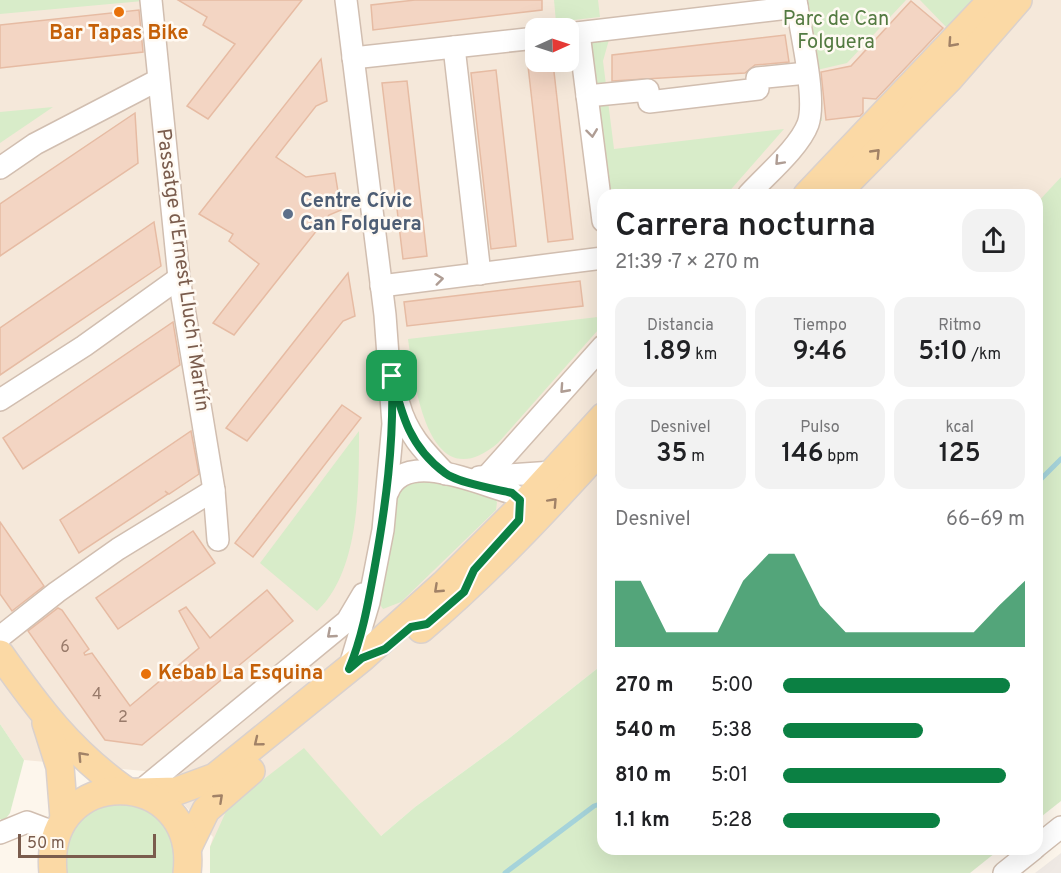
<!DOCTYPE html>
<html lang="es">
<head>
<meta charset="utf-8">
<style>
  :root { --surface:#fff; --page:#f2f2f2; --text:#202124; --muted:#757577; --accent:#0b8043 }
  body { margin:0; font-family:Overpass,sans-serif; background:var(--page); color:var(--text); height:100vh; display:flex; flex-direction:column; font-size:22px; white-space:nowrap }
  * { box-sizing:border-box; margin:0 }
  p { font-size:20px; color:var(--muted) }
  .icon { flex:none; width:33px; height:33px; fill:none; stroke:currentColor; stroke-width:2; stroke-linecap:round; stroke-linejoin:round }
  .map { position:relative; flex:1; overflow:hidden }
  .drawer { position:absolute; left:597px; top:189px; width:446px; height:666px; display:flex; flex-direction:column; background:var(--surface); border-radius:18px; box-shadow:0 6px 24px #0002 }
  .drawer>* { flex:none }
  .needle { width:39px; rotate:87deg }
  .tools { position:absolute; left:525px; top:18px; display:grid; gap:12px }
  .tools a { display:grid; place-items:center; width:54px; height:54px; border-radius:12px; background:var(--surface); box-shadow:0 6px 24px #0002; font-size:30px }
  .scale { position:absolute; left:18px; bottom:15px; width:138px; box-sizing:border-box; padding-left:6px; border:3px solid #7a5c4d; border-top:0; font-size:16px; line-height:21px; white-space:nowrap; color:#7a5c4d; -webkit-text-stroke:4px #fffaf3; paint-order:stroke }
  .pin { position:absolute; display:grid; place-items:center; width:51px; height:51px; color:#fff; margin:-26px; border-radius:12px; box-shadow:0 3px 9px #0006 }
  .round { display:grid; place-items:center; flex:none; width:63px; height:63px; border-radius:18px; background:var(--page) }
  .headline { display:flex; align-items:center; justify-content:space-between; height:102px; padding:0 18px }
  h1 { font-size:33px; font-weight:600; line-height:45px }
  .figures { display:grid; grid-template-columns:repeat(3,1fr); gap:9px; height:102px; padding:6px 18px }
  .figures div { display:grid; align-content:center; border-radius:15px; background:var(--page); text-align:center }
  .figures b { font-size:26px; font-weight:600 }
  .figures small { font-size:16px; font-weight:400 }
  .figures p { font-size:16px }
  .chart { height:168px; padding:12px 18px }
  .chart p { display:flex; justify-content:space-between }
  .chart svg { width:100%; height:108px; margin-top:6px; fill:var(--accent); opacity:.7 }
  ul { padding:0 18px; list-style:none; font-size:20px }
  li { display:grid; grid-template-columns:96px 72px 1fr; align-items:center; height:45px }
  li i { height:15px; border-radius:8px; background:var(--accent) }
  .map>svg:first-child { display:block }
  .residential { fill:#f5e8da; fill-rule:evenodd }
  .industrial { fill:#efe9e4 }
  .green { fill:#d8ecc9 }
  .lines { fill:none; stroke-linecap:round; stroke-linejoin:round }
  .stream { stroke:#a5d3da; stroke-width:5 }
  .building { fill:#f3d5c3; stroke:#e6bba3; stroke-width:1.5 }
  .minor-casing { stroke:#d1beb0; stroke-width:24 }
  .major-casing { stroke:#dad1cd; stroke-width:30 }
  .minor { stroke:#fff; stroke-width:21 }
  .major { stroke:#fbd9a5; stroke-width:27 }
  .oneway { stroke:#a18267 }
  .oneway2 { stroke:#af9d94 }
  .route-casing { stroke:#fff; stroke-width:12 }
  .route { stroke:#0b8043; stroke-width:8 }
  .food-dot { fill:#e8710a; stroke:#fffaf3; stroke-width:2 }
  .service-dot { fill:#5c6f8a; stroke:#fffaf3; stroke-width:2 }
  .labels { text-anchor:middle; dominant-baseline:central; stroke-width:5; stroke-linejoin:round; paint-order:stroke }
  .number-label { font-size:16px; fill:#987a6a }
  .park-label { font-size:20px; fill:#537a41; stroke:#fffaf3 }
  .food-label { font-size:20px; font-weight:bold; fill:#c56008; stroke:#fffaf3 }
  .service-label { font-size:20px; font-weight:bold; fill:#4e5e75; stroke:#fffaf3; text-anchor:start }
  .street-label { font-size:20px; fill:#7a5c4d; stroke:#fffaf3 }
</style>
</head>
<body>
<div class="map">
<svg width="1061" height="873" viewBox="0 0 1061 873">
  <rect width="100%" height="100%" fill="#fdf6ec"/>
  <path class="residential" d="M 0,0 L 1061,0 L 1061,177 L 1037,204 L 1036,195 L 603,195 L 603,664 L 507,740 L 415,807 L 381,836 L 325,873 L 210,873 L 210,847 L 213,837 L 155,772 L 24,760 L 0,724 ZM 536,28 L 568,28 L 568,62 L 536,62 Z"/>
  <path class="industrial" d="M 1061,853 L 1061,873 L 1035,873 Z"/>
  <g class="green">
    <path d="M 0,0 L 154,0 L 0,14 Z"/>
    <path d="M 554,0 L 598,0 L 600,17 L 556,22 Z"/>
    <path d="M 802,0 L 906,0 L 847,63 L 817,70 L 822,121 L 817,122 Z"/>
    <path d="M 920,0 L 978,0 L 950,31 Z"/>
    <path d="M 610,36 L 603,61 L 614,149 L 784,129 L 726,195 L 610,195 L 588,41 Z"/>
    <path d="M 53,107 L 0,143 L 0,112 Z"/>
    <path d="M 1061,177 L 1061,801 L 1037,820 L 1036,204 Z"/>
    <path d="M 598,317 L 598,330 L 498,443 C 428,502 414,383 408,339 Z"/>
    <path d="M 359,431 C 359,486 360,571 317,611 L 260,563 Z"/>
    <path d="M 413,479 L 443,483 L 494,497 L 497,502 L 496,510 L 401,602 L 383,609 L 379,603 L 397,486 Z"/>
    <path d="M 603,664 L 603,849 L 1000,849 L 970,873 L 210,873 L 210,847 L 228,807 L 304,748 L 381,836 L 415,807 L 507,740 Z"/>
    <path d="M 0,724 L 24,760 L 10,813 L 4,821 L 0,819 Z"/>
    <path d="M 156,800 L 187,873 L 53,873 L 74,808 Z"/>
  </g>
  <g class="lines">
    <g class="stream">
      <path d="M 1036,484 L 1061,459"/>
      <path d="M 505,873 L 594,806 L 603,803"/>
    </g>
  </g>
  <g class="building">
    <path d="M 178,0 L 302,0 L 208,119 L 187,106 L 235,44 L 203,25 L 207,17 Z"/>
    <path d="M 415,0 L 542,0 L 542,10 L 373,30 L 371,5 Z"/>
    <path d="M 911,1 L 943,28 L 876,99 L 863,98 L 863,113 L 860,116 L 826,120 L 821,72 L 851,66 Z"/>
    <path d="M 139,10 L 143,52 L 0,68 L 0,25 Z"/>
    <path d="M 785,35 L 789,62 L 755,65 L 745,73 L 612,81 L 612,55 Z"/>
    <path d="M 321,59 L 327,101 L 316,106 L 276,157 L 306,177 L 335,173 L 341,210 L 329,215 L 234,335 L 213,323 L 259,264 L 229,241 L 233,234 L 199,214 Z"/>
    <path d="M 553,63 L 573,239 L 548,242 L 528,66 Z"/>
    <path d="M 496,70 L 516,246 L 491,249 L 471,73 Z"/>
    <path d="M 407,81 L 427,256 L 403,259 L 382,83 Z"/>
    <path d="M 135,113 L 138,163 L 0,256 L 0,204 Z"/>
    <path d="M 154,222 L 161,266 L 0,375 L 0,328 Z"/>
    <path d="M 348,273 L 355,316 L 343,321 L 247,441 L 226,428 Z"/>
    <path d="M 580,281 L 583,306 L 407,326 L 404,302 Z"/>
    <path d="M 173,322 L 180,365 L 23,469 L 3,438 Z"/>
    <path d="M 342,405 L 361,418 L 253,557 L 235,543 Z"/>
    <path d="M 191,431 L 199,474 L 169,494 L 165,491 L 168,494 L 79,553 L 60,520 Z"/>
    <path d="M 0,522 L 44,586 L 12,611 L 0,594 Z"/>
    <path d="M 193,531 L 215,563 L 118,629 L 96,598 Z"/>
    <path d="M 267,590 L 293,621 L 142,745 L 105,740 L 28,631 L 58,608 L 62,610 L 89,649 L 84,653 L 85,655 L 92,653 L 130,706 L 199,648 L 179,611 L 186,607 L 210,638 Z"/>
  </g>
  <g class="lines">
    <g class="minor-casing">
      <g id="minor">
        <path d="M 151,0 L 179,278 L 214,490 L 218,540"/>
        <path d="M 346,0 L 385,315 L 393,424 L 383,530 L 369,602 L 349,669"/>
        <path d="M 579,33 L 603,221"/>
        <path d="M 568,34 L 797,7"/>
        <path d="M 454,47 L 480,274"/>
        <path d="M 353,58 L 536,38"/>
        <path d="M 587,96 L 648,90 L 649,102 L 758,89 L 757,78 L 807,73"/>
        <path d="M 0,168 L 35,144 L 158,80"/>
        <path d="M 748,195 C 765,176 799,148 808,124 C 817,99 800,29 796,0"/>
        <path d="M 381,286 L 603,258"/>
        <path d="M 0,400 L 84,346 L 179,278"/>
        <path d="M 399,404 C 407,434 424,451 446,474"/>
        <path d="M 487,476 L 603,346"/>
        <path d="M 479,477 L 553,472"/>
        <path d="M 388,492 C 404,448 480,485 512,493 L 520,500 L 519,518"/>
        <path d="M 0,637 L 57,592 L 118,549 L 214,490"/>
        <path d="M 139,792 L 347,621 L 363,594"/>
        <path d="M 0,833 L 27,822 L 56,833"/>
        <path d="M 1036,847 L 1061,827"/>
        <path d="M 1004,873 L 1034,849"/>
      </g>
    </g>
    <g class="major-casing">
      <g id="major">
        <path d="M 807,195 L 992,0"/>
        <path d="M 835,195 L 950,78 L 1018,0"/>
        <path d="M 421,629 C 487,573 545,511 603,447"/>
        <path d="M 0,654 C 38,708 70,751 125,790"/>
        <path d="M 46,723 L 60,767 L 64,818"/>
        <path d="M 139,792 L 177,791 L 215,777 L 362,658 L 444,584 L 520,508 L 603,417"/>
        <path d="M 188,847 L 206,810 L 251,771"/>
        <path d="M 53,873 C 42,762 200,765 187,873"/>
      </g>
    </g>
    <use href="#minor" class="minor"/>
    <use href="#major" class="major"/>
  </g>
  <defs><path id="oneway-chevron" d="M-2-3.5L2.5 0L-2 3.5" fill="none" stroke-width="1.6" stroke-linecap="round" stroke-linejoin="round" transform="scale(1.5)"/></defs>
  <g class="oneway">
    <use href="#oneway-chevron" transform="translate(952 43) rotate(132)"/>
    <use href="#oneway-chevron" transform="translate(876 153) rotate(-46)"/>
    <use href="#oneway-chevron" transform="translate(553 502) rotate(-47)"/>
    <use href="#oneway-chevron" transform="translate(438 589) rotate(137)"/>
    <use href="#oneway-chevron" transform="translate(258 742) rotate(141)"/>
    <use href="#oneway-chevron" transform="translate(82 756) rotate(-133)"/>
    <use href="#oneway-chevron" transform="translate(219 798) rotate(-43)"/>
  </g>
  <g class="oneway2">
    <use href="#oneway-chevron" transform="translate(592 133) rotate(83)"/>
    <use href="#oneway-chevron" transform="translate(779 161) rotate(133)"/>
    <use href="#oneway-chevron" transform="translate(439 279) rotate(-7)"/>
    <use href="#oneway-chevron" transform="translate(564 389) rotate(132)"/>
    <use href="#oneway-chevron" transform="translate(331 634) rotate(139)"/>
  </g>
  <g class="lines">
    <g class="route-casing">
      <path id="route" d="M 392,376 C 402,416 410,447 445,473 C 458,483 495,489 512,493 L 520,500 L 519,520 L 474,570 L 464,592 L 427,624 L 411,627 L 385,649 L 362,658 L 349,669 C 362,638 368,604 374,571 C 386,504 394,445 392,376 Z"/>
    </g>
    <use href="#route" class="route"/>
  </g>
  <g class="food-dot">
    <circle cx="119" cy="12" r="6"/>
    <circle cx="146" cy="674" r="6"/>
  </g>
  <circle class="service-dot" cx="288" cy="214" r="6"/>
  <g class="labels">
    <g class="number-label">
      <text x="65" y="648">6</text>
      <text x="97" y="695">4</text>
      <text x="123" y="718">2</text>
    </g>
    <g class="park-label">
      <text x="836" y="20">Parc de Can<tspan x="836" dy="23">Folguera</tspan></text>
    </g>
    <g class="food-label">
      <text x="119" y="34">Bar Tapas Bike</text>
      <text x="158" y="674" text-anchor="start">Kebab La Esquina</text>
    </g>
    <g class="service-label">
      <text x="300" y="202">Centre Cívic<tspan x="300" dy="23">Can Folguera</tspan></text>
    </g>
    <g class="street-label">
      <text transform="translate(182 270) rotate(82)">Passatge d'Ernest Lluch i Martín</text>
    </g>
  </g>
</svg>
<div class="tools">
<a><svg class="needle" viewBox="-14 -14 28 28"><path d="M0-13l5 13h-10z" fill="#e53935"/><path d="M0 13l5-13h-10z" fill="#757577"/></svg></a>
</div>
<div class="scale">50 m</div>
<div class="pin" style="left:392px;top:376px;background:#1e9e55"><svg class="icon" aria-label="arrive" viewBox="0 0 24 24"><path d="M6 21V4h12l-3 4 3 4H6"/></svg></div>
<section class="drawer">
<div class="headline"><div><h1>Carrera nocturna</h1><p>21:39 · 7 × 270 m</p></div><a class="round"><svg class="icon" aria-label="share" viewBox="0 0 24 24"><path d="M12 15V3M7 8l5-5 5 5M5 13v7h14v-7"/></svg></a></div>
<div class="figures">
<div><p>Distancia</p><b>1.89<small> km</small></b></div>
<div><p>Tiempo</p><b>9:46</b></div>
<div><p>Ritmo</p><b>5:10<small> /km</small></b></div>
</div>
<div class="figures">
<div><p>Desnivel</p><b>35<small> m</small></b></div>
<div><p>Pulso</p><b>146<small> bpm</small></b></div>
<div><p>kcal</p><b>125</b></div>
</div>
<div class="chart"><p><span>Desnivel</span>66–69 m</p>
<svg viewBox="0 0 160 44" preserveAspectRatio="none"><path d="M0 44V17L10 17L20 38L30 38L40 38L50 17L60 6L70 6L80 27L90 38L100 38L110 38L120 38L130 38L140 38L150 27L160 17V44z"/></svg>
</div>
<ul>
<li><b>270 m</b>5:00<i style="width:94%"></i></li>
<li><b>540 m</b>5:38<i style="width:58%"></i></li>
<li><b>810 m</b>5:01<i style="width:92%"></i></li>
<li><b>1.1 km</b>5:28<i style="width:65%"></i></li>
</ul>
</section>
</div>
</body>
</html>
